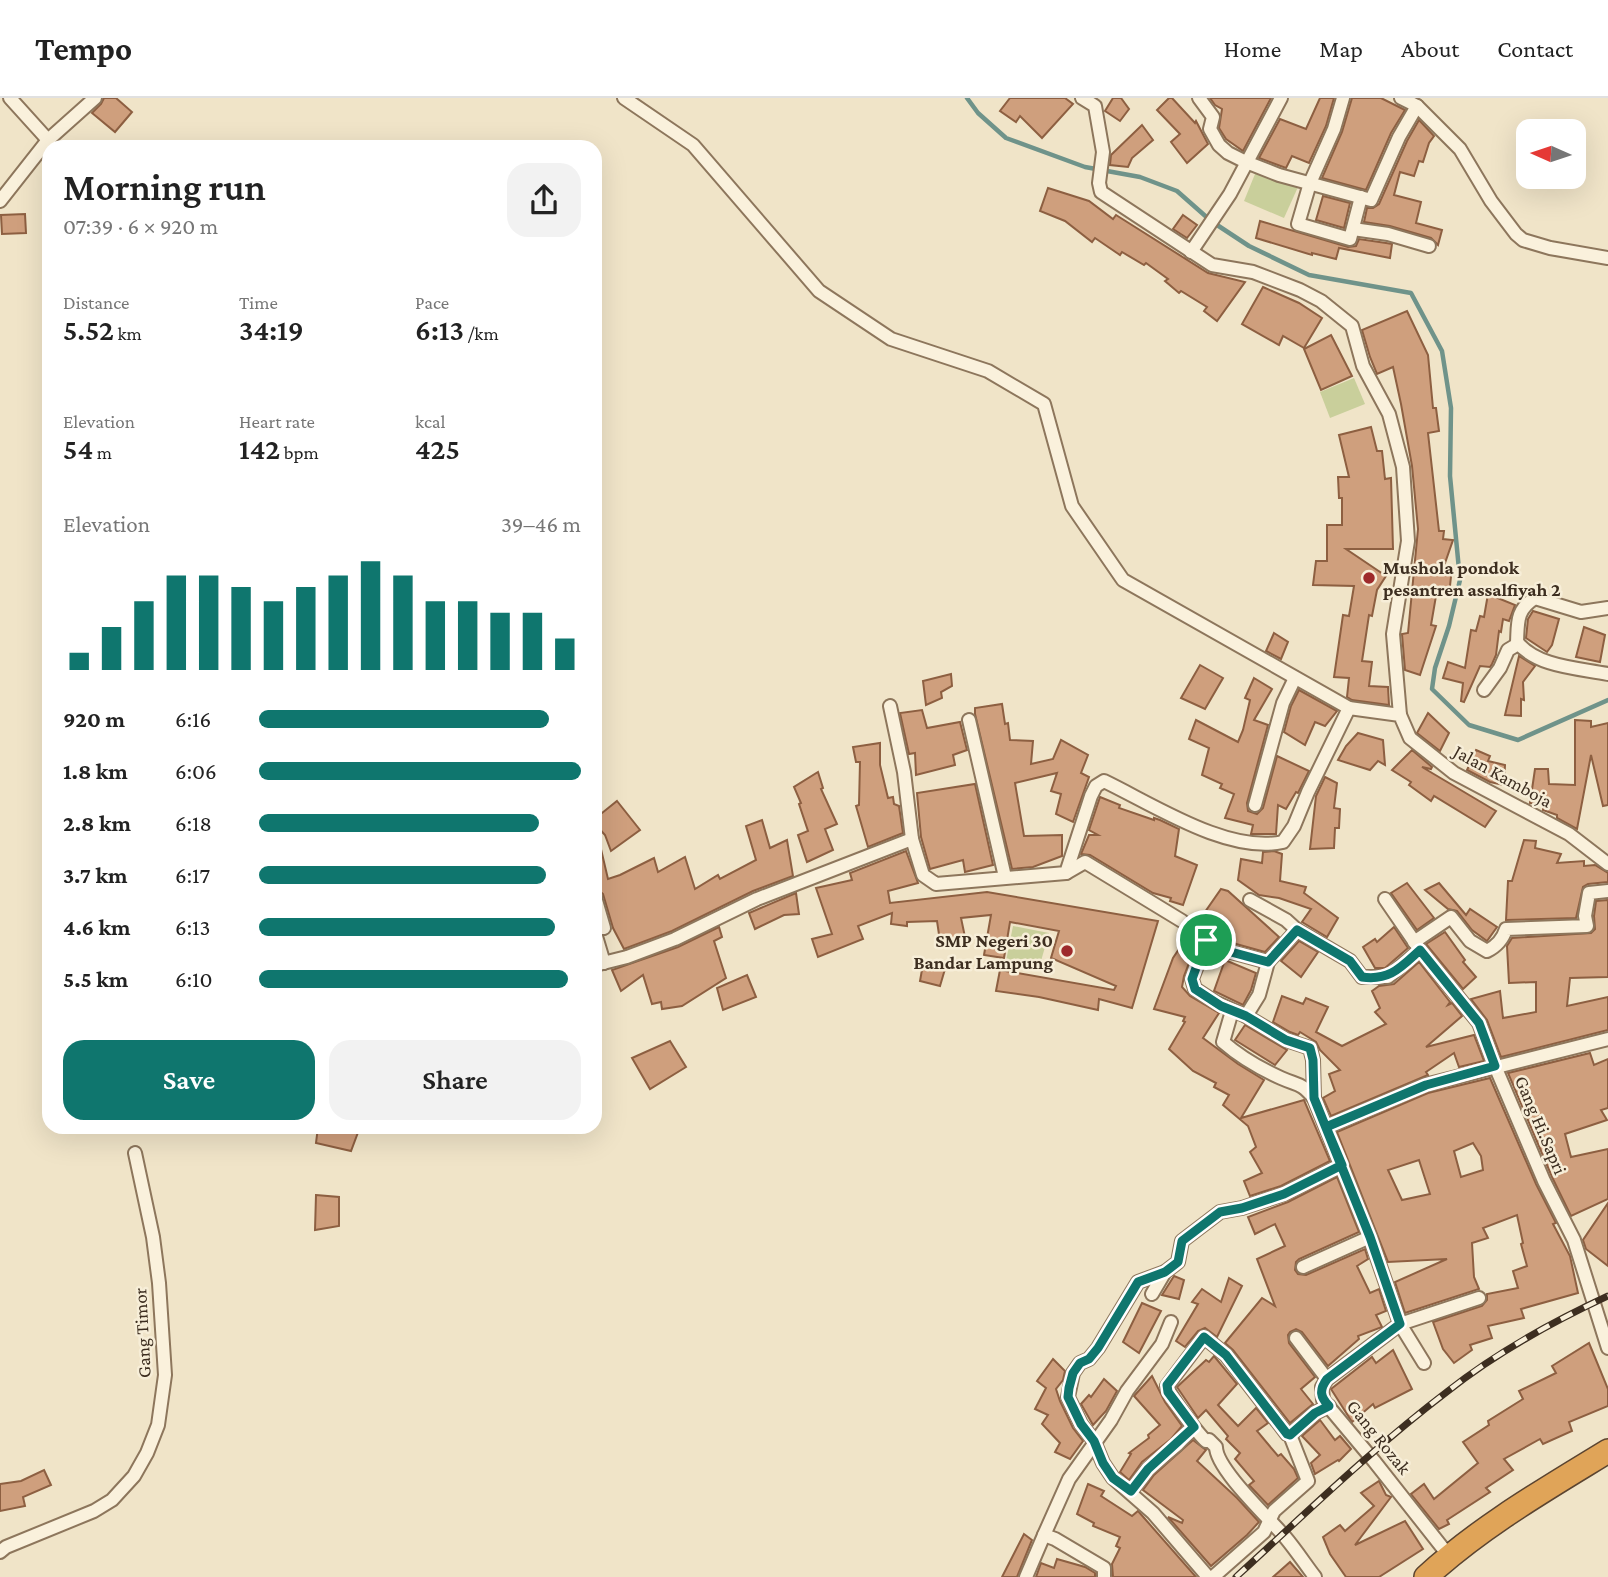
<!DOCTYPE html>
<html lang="en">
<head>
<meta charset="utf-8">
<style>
  :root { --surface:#fff; --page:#f2f2f2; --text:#222; --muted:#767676; --line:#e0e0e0; --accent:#0f766e }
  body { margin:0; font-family:"Crimson Pro",serif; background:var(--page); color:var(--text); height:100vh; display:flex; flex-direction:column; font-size:26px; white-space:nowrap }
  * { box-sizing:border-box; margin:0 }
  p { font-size:23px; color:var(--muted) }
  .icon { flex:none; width:38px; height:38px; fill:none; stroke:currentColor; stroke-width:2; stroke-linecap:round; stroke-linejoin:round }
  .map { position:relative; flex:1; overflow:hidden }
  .panel { position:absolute; left:42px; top:42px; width:560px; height:994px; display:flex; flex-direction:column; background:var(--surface); border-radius:21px; box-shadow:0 7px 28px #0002 }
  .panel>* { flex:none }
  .needle { width:46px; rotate:273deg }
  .buttons { position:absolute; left:1516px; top:21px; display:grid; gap:14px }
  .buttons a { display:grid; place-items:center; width:70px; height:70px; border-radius:14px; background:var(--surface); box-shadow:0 7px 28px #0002; font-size:35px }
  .pin { position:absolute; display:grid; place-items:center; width:60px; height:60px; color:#fff; margin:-30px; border:4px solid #fff; border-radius:50%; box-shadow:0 2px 7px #0007 }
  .round { display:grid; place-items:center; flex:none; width:74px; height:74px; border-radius:21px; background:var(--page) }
  .overview { display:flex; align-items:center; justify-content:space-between; height:119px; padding:0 21px }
  h1 { font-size:38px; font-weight:600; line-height:52px }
  .figures { display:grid; grid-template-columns:repeat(3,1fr); gap:10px; height:119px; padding:7px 21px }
  .figures div { display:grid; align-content:center }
  .figures b { font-size:30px; font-weight:600 }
  .figures small { font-size:19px; font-weight:400 }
  .figures p { font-size:19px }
  .chart { height:196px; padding:14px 21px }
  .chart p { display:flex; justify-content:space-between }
  .chart svg { width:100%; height:126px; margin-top:7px; stroke:var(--accent); stroke-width:6 }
  .button { display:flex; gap:14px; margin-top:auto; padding:14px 21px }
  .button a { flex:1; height:80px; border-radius:21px; background:var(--accent); color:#fff; font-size:28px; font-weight:600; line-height:80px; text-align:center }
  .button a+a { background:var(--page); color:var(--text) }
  ul { padding:0 21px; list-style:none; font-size:23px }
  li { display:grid; grid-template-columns:112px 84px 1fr; align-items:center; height:52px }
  li i { height:18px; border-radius:9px; background:var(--accent) }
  header { display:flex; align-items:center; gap:42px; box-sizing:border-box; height:98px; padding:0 35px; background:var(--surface); border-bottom:2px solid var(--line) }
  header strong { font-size:33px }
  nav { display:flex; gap:38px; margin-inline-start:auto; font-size:24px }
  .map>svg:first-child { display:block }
  .green { fill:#c9cf9b }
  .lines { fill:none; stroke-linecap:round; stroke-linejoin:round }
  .stream { stroke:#6f938a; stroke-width:4.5 }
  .building { fill:#cf9f7d; stroke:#8d5f41; stroke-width:2; fill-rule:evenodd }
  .street-casing { stroke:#8d765c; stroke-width:16 }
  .highway-casing { stroke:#5b4430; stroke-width:26 }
  .street { stroke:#faf1dc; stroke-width:12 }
  .highway { stroke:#e0a458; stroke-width:23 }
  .rail-casing { stroke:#3d2e20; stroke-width:7 }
  .rail { stroke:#f7eed8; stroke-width:4.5; stroke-dasharray:13; stroke-linecap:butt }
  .route-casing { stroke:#fff; stroke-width:14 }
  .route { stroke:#0f766e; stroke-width:9 }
  .poi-dot { fill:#9e2a2b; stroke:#f7eed8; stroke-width:2.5 }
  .labels { text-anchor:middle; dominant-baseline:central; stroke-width:5; stroke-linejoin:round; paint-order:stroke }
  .poi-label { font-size:19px; font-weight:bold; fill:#3d2e20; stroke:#f7eed8; text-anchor:start }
  .street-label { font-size:19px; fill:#3d2e20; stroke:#f7eed8 }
</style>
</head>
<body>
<header>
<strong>Tempo</strong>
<nav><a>Home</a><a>Map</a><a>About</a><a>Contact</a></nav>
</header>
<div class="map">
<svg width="1608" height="1479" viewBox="0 0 1608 1479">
  <rect width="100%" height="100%" fill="#f0e4c8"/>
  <g class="green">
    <path d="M 1257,71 L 1298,89 L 1284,120 L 1244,103 Z"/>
    <path d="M 1354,280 L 1365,306 L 1330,320 L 1320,294 Z"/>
    <path d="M 1013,828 L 1049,835 L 1039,870 L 1006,863 Z"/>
  </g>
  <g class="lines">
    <path class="stream" d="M 967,0 L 978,15 L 1006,40 L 1085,69 L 1140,79 L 1177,93 L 1211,123 L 1249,148 L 1309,177 L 1411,195 L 1442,253 L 1451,310 L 1450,378 L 1460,482 L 1449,528 L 1435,570 L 1432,591 L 1469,627 L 1518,642 L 1608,602"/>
  </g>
  <g class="building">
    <path d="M 104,0 L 116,0 L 132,14 L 115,34 L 92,15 L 101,6 Z"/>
    <path d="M 1010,0 L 1065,0 L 1073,6 L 1042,40 L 1020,18 L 1016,24 L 1000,13 Z"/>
    <path d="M 1113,0 L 1121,0 L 1129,11 L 1120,23 L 1105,13 Z"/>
    <path d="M 1169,0 L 1172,0 L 1195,25 L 1196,23 L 1208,46 L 1187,65 L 1171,44 L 1180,36 L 1157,12 Z"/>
    <path d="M 1210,0 L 1271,0 L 1243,53 L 1226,41 L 1219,30 L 1222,11 L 1215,7 Z"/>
    <path d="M 1320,0 L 1334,0 L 1326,28 L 1309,65 L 1292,58 L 1286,70 L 1259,60 L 1280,21 L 1306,31 Z"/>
    <path d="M 1352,0 L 1381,0 L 1405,12 L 1391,35 L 1366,92 L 1322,80 L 1342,34 Z"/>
    <path d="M 1419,22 L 1434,38 L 1429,45 L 1423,64 L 1419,63 L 1414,78 L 1400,74 L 1394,97 L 1421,104 L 1416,125 L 1442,132 L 1438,147 L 1431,140 L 1390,128 L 1364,124 L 1367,110 L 1373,110 L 1379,106 L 1407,43 Z"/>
    <path d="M 1142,27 L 1153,42 L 1132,60 L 1128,69 L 1110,67 L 1111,57 Z"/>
    <path d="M 1048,90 L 1089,103 L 1113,121 L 1116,117 L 1208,175 L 1245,184 L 1217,223 L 1204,213 L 1207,209 L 1181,193 L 1179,195 L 1165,183 L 1168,181 L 1146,165 L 1144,167 L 1122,154 L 1120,157 L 1095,140 L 1092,144 L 1065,123 L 1040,113 Z"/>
    <path d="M 1323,98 L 1350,105 L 1344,130 L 1316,122 Z"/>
    <path d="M 25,116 L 26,135 L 2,136 L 1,117 Z"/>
    <path d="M 1183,117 L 1197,127 L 1187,140 L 1173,131 Z"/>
    <path d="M 1260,123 L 1348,149 L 1356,148 L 1359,141 L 1386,145 L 1392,146 L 1390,160 L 1339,150 L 1336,161 L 1312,155 L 1312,157 L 1256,140 Z"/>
    <path d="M 1263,189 L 1299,205 L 1322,220 L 1304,250 L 1283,238 L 1279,247 L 1242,226 Z"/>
    <path d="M 1407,213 L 1428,257 L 1433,310 L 1436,310 L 1439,333 L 1428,335 L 1439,433 L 1444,433 L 1443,441 L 1453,442 L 1444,468 L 1452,469 L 1450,488 L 1448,493 L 1437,492 L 1431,527 L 1436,528 L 1420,577 L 1405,572 L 1402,536 L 1408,535 L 1418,431 L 1412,368 L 1401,306 L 1393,269 L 1377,276 L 1370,259 L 1362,232 Z"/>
    <path d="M 1331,237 L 1352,278 L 1321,292 L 1304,251 Z"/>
    <path d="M 1371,329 L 1377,353 L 1382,353 L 1385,381 L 1391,380 L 1393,451 L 1346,451 L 1386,478 L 1377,492 L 1372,518 L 1369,517 L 1362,563 L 1372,564 L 1369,588 L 1388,589 L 1389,607 L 1352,602 L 1347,599 L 1349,580 L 1334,579 L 1343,517 L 1349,518 L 1354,488 L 1313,487 L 1316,463 L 1327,463 L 1327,427 L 1342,427 L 1342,400 L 1339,400 L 1338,379 L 1349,379 L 1339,337 Z"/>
    <path d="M 1488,496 L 1515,507 L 1509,523 L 1503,521 L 1501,534 L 1499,533 L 1496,557 L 1492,566 L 1490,569 L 1480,568 L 1464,604 L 1461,603 L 1463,585 L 1443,580 L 1448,564 L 1465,570 L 1471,532 L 1476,533 L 1480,518 L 1484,519 Z"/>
    <path d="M 1533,513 L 1559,521 L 1552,547 L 1547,554 L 1526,540 L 1528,521 Z"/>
    <path d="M 1584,529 L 1605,537 L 1600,564 L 1576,559 Z"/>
    <path d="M 1274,535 L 1288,544 L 1281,561 L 1266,553 Z"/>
    <path d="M 1519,558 L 1535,568 L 1523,584 L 1524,602 L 1521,601 L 1521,618 L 1505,617 Z"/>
    <path d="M 1200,567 L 1223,580 L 1205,611 L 1181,600 Z"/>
    <path d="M 951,576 L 952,588 L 941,594 L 942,600 L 926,607 L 923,583 Z"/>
    <path d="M 1254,580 L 1272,591 L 1254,622 L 1268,627 L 1247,705 L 1248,713 L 1257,716 L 1263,710 L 1277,658 L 1309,673 L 1298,695 L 1296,694 L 1286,711 L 1278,707 L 1276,736 L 1251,736 L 1253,727 L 1225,720 L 1234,696 L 1220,690 L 1222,686 L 1202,677 L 1209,650 L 1189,641 L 1196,622 L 1238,644 L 1243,632 L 1250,602 L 1245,600 Z"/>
    <path d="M 1299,592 L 1337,613 L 1325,628 L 1315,624 L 1305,647 L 1284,634 L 1291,608 Z"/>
    <path d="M 1002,606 L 1005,626 L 1008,625 L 1010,642 L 1033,643 L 1031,666 L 1053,661 L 1061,642 L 1088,657 L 1081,675 L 1089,679 L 1073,724 L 1056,716 L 1061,696 L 1051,693 L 1057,675 L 1015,685 L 1024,738 L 1062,737 L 1062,758 L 1033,769 L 1012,771 L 975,616 L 975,610 Z"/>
    <path d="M 922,612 L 927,630 L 960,624 L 967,652 L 953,657 L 955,667 L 916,677 L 915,655 L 909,656 L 900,615 Z"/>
    <path d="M 1428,615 L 1449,635 L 1440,653 L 1417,635 Z"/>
    <path d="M 1575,622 L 1591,623 L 1591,629 L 1608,625 L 1608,707 L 1603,708 L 1591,657 L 1577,731 L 1557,720 L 1557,717 L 1543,712 L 1543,707 L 1530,705 L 1535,671 L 1548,671 L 1549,686 L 1575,687 Z"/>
    <path d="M 1358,635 L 1383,642 L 1385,667 L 1378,663 L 1370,672 L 1338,662 L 1346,648 Z"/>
    <path d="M 880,645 L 880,667 L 888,700 L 893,699 L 894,706 L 899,708 L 903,735 L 868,749 L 856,708 L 859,707 L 860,664 L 856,664 L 853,649 Z"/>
    <path d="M 1412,652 L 1432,669 L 1431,671 L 1422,669 L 1496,713 L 1485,729 L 1434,698 L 1431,703 L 1409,687 L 1411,684 L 1392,672 Z"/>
    <path d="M 1476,652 L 1490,658 L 1488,663 L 1505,667 L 1504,687 L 1490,684 L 1467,672 Z"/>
    <path d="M 818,674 L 823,690 L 821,691 L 837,726 L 825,731 L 833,752 L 807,764 L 798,737 L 808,733 L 799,706 L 801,705 L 794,689 Z"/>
    <path d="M 1325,679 L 1337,685 L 1334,710 L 1340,711 L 1339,730 L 1335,730 L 1334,750 L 1310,751 L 1316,698 Z"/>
    <path d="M 975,686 L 993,767 L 965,774 L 963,762 L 930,771 L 921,739 L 917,695 Z"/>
    <path d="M 1100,699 L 1120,707 L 1119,710 L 1154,722 L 1154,720 L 1160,722 L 1179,731 L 1175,758 L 1197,767 L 1183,807 L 1170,803 L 1171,800 L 1153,795 L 1090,757 L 1081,756 L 1089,737 L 1098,737 L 1089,732 Z"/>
    <path d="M 617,703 L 640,732 L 611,753 L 605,737 L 595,726 L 595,709 L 602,715 Z"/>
    <path d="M 762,722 L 770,750 L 787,742 L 793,778 L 753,793 L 672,833 L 624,851 L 613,830 L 603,796 L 595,789 L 595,747 L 600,747 L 608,781 L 620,777 L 654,760 L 658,774 L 685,759 L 695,791 L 718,777 L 720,781 L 756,762 L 746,728 Z"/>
    <path d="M 1524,742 L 1536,743 L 1535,750 L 1561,756 L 1557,765 L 1584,763 L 1584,768 L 1595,767 L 1608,775 L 1608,784 L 1588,786 L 1583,789 L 1576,820 L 1506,822 L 1508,783 L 1512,783 Z"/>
    <path d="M 906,753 L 918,785 L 888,793 L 890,805 L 987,794 L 1158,823 L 1132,910 L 1099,901 L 1098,912 L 1039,899 L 996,893 L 1000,872 L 1114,892 L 1116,888 L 1051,860 L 1059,833 L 1010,824 L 1004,860 L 984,857 L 991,817 L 961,820 L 965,839 L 940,843 L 937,823 L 907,824 L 907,828 L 891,826 L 892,815 L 858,828 L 863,841 L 818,859 L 812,841 L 832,836 L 816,790 L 852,782 L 850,775 Z"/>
    <path d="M 1274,753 L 1282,756 L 1280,783 L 1306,789 L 1304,795 L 1338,820 L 1327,839 L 1302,824 L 1311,811 L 1279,800 L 1259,797 L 1238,782 L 1241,761 L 1262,765 L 1263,754 Z"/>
    <path d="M 1407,785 L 1434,820 L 1417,832 L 1391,795 Z"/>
    <path d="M 1439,785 L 1466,817 L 1470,811 L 1497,829 L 1487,843 L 1472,832 L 1457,813 L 1448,811 L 1425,792 Z"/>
    <path d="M 1221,791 L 1228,793 L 1279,839 L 1265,854 L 1229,844 L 1215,829 L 1212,835 L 1198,824 Z"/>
    <path d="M 796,795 L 799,816 L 784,817 L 755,831 L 749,815 Z"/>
    <path d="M 1608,802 L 1608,879 L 1570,880 L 1567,908 L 1608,899 L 1608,932 L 1501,959 L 1487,922 L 1471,901 L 1500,893 L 1503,920 L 1536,914 L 1536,884 L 1509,885 L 1507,848 L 1512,840 L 1591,835 L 1595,831 L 1594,818 L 1596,803 Z"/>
    <path d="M 719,829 L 722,839 L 714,843 L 726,880 L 682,908 L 662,911 L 661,904 L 652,906 L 643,877 L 621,893 L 612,872 L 678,849 Z"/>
    <path d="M 1394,829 L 1408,850 L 1385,870 L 1375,870 L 1363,849 L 1375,841 L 1377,844 Z"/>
    <path d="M 1445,834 L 1465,862 L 1463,864 L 1476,879 L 1463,891 L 1426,846 Z"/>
    <path d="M 1299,843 L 1318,854 L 1301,879 L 1281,863 Z"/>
    <path d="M 1183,845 L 1195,850 L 1184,878 L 1182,889 L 1190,898 L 1219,915 L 1203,940 L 1238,966 L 1264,982 L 1241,1020 L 1304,1002 L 1330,1063 L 1281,1088 L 1250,1098 L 1244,1083 L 1262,1075 L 1250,1054 L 1256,1049 L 1248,1028 L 1223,1007 L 1229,997 L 1214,989 L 1216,985 L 1193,973 L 1169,951 L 1185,924 L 1183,923 L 1185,919 L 1154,911 L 1173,860 Z"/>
    <path d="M 1225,862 L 1256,875 L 1251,892 L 1243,907 L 1214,893 Z"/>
    <path d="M 1419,864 L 1450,904 L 1448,907 L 1452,905 L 1462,918 L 1426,949 L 1474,937 L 1484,963 L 1459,969 L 1454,955 L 1426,974 L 1428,977 L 1331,1018 L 1323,1000 L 1335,993 L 1329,976 L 1340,972 L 1320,952 L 1316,944 L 1300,934 L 1298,937 L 1290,934 L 1273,924 L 1282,898 L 1303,906 L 1306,900 L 1328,909 L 1316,934 L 1342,948 L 1386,926 L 1375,914 L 1380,910 L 1372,893 L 1379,888 L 1394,886 Z"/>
    <path d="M 923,866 L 945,871 L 940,888 L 920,883 Z"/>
    <path d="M 747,877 L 756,899 L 723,912 L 717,890 Z"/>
    <path d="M 1245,927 L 1287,952 L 1275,967 L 1235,942 Z"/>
    <path d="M 670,943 L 686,969 L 650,991 L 632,960 Z"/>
    <path d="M 1590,955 L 1594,967 L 1608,961 L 1608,1010 L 1601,1012 L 1607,1022 L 1565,1036 L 1571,1059 L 1608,1051 L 1608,1101 L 1571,1118 L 1552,1079 L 1508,975 Z"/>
    <path d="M 1490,980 L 1536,1086 L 1556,1125 L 1553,1126 L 1570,1158 L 1578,1195 L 1521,1211 L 1524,1220 L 1488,1228 L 1492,1240 L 1470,1247 L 1472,1252 L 1454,1265 L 1443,1251 L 1433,1224 L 1482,1208 L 1487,1202 L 1487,1196 L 1518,1190 L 1513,1173 L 1527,1168 L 1521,1146 L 1523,1145 L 1517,1117 L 1483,1130 L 1488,1140 L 1472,1145 L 1474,1179 L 1479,1191 L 1405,1215 L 1395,1184 L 1447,1161 L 1388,1164 L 1337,1034 L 1428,995 ZM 1473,1045 L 1481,1058 L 1483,1072 L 1461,1079 L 1454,1053 ZM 1419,1062 L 1430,1096 L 1402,1102 L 1388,1072 Z"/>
    <path d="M 318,1029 L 360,1029 L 351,1053 L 316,1045 Z"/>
    <path d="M 1337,1079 L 1359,1134 L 1299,1161 L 1296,1164 L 1295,1172 L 1298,1176 L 1306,1177 L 1365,1151 L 1368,1161 L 1357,1168 L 1370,1195 L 1379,1191 L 1386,1213 L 1376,1217 L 1382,1229 L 1358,1238 L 1359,1241 L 1328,1268 L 1302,1234 L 1296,1231 L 1290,1234 L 1288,1237 L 1289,1245 L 1315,1279 L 1301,1291 L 1313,1306 L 1290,1325 L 1233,1252 L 1225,1245 L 1262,1200 L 1275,1208 L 1257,1161 L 1285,1148 L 1275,1126 L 1255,1136 L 1248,1119 L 1288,1104 Z"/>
    <path d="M 316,1097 L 339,1099 L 339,1128 L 315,1132 Z"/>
    <path d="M 1608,1105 L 1608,1168 L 1586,1151 L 1583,1142 Z"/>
    <path d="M 1174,1178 L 1184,1182 L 1179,1201 L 1162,1197 Z"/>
    <path d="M 1229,1180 L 1242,1188 L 1217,1239 L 1205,1230 L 1198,1233 L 1185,1249 L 1176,1243 L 1198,1206 L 1192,1204 L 1202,1191 L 1221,1204 Z"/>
    <path d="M 1142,1205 L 1161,1213 L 1139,1255 L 1123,1244 Z"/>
    <path d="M 1589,1245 L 1608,1291 L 1608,1308 L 1569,1324 L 1572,1333 L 1543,1346 L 1540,1341 L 1504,1361 L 1513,1372 L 1486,1390 L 1490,1394 L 1447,1422 L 1449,1426 L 1439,1431 L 1411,1396 L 1424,1386 L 1434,1401 L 1478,1365 L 1463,1344 L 1489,1327 L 1488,1323 L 1523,1301 L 1519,1293 L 1556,1275 L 1552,1268 Z"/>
    <path d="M 1393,1252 L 1412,1291 L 1375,1310 L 1373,1306 L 1352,1324 L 1331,1291 L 1372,1259 L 1376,1265 Z"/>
    <path d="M 1214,1258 L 1237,1286 L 1218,1307 L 1238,1328 L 1256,1310 L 1268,1325 L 1257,1333 L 1278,1358 L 1281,1356 L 1294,1371 L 1298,1380 L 1268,1407 L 1249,1387 L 1254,1383 L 1235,1361 L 1240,1355 L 1226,1341 L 1228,1338 L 1206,1312 L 1198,1320 L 1177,1289 L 1206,1262 L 1209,1264 Z"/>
    <path d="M 1053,1261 L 1065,1273 L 1063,1282 L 1056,1291 L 1060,1303 L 1073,1330 L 1083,1343 L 1070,1361 L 1055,1354 L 1060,1345 L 1042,1326 L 1048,1317 L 1035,1311 L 1046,1290 L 1037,1283 Z"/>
    <path d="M 1152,1278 L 1165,1304 L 1182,1328 L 1171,1341 L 1142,1364 L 1129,1382 L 1120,1374 L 1131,1356 L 1129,1355 L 1149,1340 L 1148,1337 L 1160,1327 L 1134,1298 Z"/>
    <path d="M 1104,1281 L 1117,1293 L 1106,1313 L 1093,1327 L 1081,1306 L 1089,1297 L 1091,1299 Z"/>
    <path d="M 1320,1322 L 1335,1342 L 1340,1338 L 1351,1351 L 1339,1363 L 1338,1362 L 1315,1376 L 1311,1365 L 1320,1357 L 1302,1338 Z"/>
    <path d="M 1193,1342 L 1206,1352 L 1197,1363 L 1237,1400 L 1259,1424 L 1247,1437 L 1211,1468 L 1168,1419 L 1182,1425 L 1183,1422 L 1143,1392 L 1154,1377 Z"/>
    <path d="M 44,1372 L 51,1387 L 23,1399 L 25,1408 L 0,1413 L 0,1386 L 21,1383 Z"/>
    <path d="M 1379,1383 L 1386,1397 L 1391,1399 L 1355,1447 L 1405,1423 L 1423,1451 L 1379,1479 L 1346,1479 L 1330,1456 L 1323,1439 L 1340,1427 L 1345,1433 L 1374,1408 L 1361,1395 Z"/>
    <path d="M 1088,1386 L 1104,1393 L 1101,1398 L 1132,1418 L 1138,1413 L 1196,1479 L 1113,1479 L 1112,1466 L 1120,1450 L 1116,1448 L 1120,1439 L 1093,1428 L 1094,1425 L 1077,1416 Z"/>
    <path d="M 1024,1436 L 1032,1442 L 1017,1479 L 1002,1479 Z"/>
    <path d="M 1057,1461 L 1085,1469 L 1095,1475 L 1095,1479 L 1036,1479 L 1041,1465 L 1054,1470 Z"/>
    <path d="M 1290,1464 L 1303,1479 L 1273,1479 Z"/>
  </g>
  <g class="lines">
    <g class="street-casing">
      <g id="street">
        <path d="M 10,0 L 48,42"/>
        <path d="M 624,0 L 693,47 L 819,193 L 891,241 L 988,273 L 1044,306 L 1072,408 L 1123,482 L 1349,610 L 1400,617 L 1410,640 L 1454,675 L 1569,736 L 1608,766"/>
        <path d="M 1082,0 L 1095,8 L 1103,54 L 1099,85 L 1101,94 L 1212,167 L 1253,174 L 1300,192 L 1321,203 L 1352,228 L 1363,268 L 1389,316 L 1403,369 L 1408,443 L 1393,536 L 1400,617"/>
        <path d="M 1199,0 L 1213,19 L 1210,31 L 1219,47 L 1228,55 L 1246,64 L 1279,77 L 1371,102 L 1399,39 L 1417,8"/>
        <path d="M 1343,0 L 1334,31 L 1310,85 L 1298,126 L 1350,141 L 1361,99"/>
        <path d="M 1401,0 L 1417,8 L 1460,51 L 1491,103 L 1516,136 L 1523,142 L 1550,150 L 1608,160"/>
        <path d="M 0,103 L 48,42 L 95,0"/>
        <path d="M 1353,131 L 1388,136 L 1429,148"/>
        <path d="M 1191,154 L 1230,96 L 1281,0"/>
        <path d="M 1608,510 L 1581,514 L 1535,500 C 1516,512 1518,524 1517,544 C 1537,569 1578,570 1608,576"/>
        <path d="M 1484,592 L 1500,570 L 1508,552 L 1518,546"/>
        <path d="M 890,608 L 904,674 L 912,741 L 923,777 L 936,786 L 1066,775 L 1091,698 L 1096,688 L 1104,683 C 1154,707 1228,756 1283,744 L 1294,728 L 1308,694 L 1349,610"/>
        <path d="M 969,622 L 1005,779"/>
        <path d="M 1255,707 L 1283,605 L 1295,580"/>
        <path d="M 1066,775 L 1085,764 L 1182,823 L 1207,842 L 1192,881 L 1195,891 L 1215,904 L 1246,918 L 1286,942 L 1310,950 L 1313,962 L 1314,1000 L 1370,1139 L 1400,1226 L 1424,1265"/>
        <path d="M 595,799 L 604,830 L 595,830"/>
        <path d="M 1385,801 L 1418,849"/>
        <path d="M 1250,802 L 1286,822 L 1297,832"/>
        <path d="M 595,835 L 604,865"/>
        <path d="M 1207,842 L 1220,851 L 1268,864 L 1259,897 L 1246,918"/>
        <path d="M 1414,844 L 1451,819 L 1470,843 L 1487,853 C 1497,848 1503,841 1506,831 L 1587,828 L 1585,818 L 1589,795 L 1608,793"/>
        <path d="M 1268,864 L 1297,832 L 1350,863 L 1362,879 L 1388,879 L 1420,852 L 1479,925 L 1495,968 L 1544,1083 L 1574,1142 L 1608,1250"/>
        <path d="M 595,867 L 627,859 L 675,841 L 757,801 L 912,741"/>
        <path d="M 1232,913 L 1223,944 C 1239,958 1261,971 1281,980 C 1299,988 1300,984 1314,1000"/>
        <path d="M 1327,1029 L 1425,987 L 1608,941"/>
        <path d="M 1303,1169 L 1370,1139"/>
        <path d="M 1165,1174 L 1138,1184 L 1098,1250 L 1089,1261 L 1080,1265 L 1073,1275 L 1068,1299 L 1081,1326 L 1094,1343 L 1103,1365 L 1113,1380 L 1153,1415 L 1208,1479"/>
        <path d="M 1152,1196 L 1165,1174 L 1178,1164 L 1182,1143 L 1220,1114 L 1242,1110 L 1284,1096 L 1342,1067"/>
        <path d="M 1296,1240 L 1327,1281"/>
        <path d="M 1131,1393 L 1148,1371 L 1177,1347 L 1193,1329"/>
        <path d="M 1044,1437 L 1069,1381 L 1111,1322 L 1127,1293 L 1162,1246 L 1171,1224"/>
        <path d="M 0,1454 L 6,1449 L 94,1413 L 112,1402 L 134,1378 L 147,1355 L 158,1327 L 165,1277 L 159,1185 L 153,1139 L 135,1055"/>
        <path d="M 1449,1458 L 1374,1363 L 1323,1302 L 1322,1289 L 1327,1281 L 1400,1226 L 1479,1200"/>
        <path d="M 1026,1479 L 1044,1437 L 1055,1441 L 1104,1470 L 1104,1479"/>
        <path d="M 1213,1479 L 1264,1434 L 1274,1413 L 1308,1383 L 1290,1337"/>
        <path d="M 1315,1479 C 1305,1466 1296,1452 1285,1439 C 1270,1421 1216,1371 1216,1349 L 1209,1342 L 1206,1343 C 1198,1336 1169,1297 1167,1288 L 1204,1239 L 1226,1257 L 1287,1336 L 1290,1337 L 1315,1315 L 1329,1308"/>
      </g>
    </g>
    <g class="highway-casing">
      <path id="highway" d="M 1426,1479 C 1480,1429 1546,1391 1608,1353"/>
    </g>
    <use href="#street" class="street"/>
    <use href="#highway" class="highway"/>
    <g class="rail-casing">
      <path id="rail" d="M 1236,1479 C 1305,1416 1373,1350 1448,1293 C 1496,1255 1552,1224 1608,1198"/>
    </g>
    <use href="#rail" class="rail"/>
  </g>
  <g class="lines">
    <g class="route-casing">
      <path id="route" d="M 1206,842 L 1192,881 L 1195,891 L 1221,908 L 1246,918 L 1286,942 L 1310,950 L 1313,962 L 1314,1000 L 1370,1139 L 1400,1226 L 1327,1281 C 1319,1292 1320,1299 1329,1308 L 1315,1315 L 1290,1337 L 1287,1336 L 1226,1257 L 1204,1239 L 1167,1287 L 1168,1294 L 1194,1329 L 1148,1371 L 1131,1393 L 1113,1380 L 1103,1365 L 1094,1343 L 1081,1326 L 1068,1299 L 1069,1290 L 1073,1275 L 1080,1265 L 1089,1261 L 1098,1250 L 1138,1184 L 1165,1174 L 1178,1164 L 1182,1143 L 1220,1114 L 1242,1110 L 1284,1096 L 1342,1067 L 1326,1029 L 1426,987 L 1495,968 L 1479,925 L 1420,852 C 1401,869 1390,883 1362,879 L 1350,863 L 1297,832 L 1268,864 L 1220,851 L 1206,842"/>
    </g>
    <use href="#route" class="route"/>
  </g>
  <g class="poi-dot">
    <circle cx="1369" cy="480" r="7"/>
    <circle cx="1067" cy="853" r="7"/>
  </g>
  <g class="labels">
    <g class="poi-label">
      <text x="1383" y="469">Mushola pondok<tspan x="1383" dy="22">pesantren assalfiyah 2</tspan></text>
      <text x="1053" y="842" text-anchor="end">SMP Negeri 30<tspan x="1053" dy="22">Bandar Lampung</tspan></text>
    </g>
    <g class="street-label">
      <text transform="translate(1503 678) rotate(29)">Jalan Kamboja</text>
      <text transform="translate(1541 1027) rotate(67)">Gang Hi.Sapri</text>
      <text transform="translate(142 1235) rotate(-93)">Gang Timor</text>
      <text transform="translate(1379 1339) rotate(51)">Gang Rozak</text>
    </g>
  </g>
</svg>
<div class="buttons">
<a><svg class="needle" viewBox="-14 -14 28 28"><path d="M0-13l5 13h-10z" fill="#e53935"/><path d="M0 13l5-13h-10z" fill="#767676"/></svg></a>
</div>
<div class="pin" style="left:1206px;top:842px;background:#1e9e55"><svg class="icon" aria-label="arrive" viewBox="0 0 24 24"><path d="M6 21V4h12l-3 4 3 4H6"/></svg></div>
<section class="panel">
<div class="overview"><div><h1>Morning run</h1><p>07:39 · 6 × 920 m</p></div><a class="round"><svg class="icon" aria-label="share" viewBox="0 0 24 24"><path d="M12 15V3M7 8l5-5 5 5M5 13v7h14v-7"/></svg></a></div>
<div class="figures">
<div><p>Distance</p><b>5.52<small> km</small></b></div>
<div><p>Time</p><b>34:19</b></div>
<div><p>Pace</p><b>6:13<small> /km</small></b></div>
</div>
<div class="figures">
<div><p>Elevation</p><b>54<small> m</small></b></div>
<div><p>Heart rate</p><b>142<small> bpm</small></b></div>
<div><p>kcal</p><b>425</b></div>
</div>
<div class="chart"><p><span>Elevation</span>39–46 m</p>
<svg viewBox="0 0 160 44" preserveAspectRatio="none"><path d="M5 44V38M15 44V29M25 44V20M35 44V11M45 44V11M55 44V15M65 44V20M75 44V15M85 44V11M95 44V6M105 44V11M115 44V20M125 44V20M135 44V24M145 44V24M155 44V33"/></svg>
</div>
<ul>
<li><b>920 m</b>6:16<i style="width:90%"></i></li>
<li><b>1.8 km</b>6:06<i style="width:100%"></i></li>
<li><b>2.8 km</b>6:18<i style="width:87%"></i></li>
<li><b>3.7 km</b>6:17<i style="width:89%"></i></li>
<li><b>4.6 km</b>6:13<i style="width:92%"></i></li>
<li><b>5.5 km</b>6:10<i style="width:96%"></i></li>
</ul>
<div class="button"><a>Save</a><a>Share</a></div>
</section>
</div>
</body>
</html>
